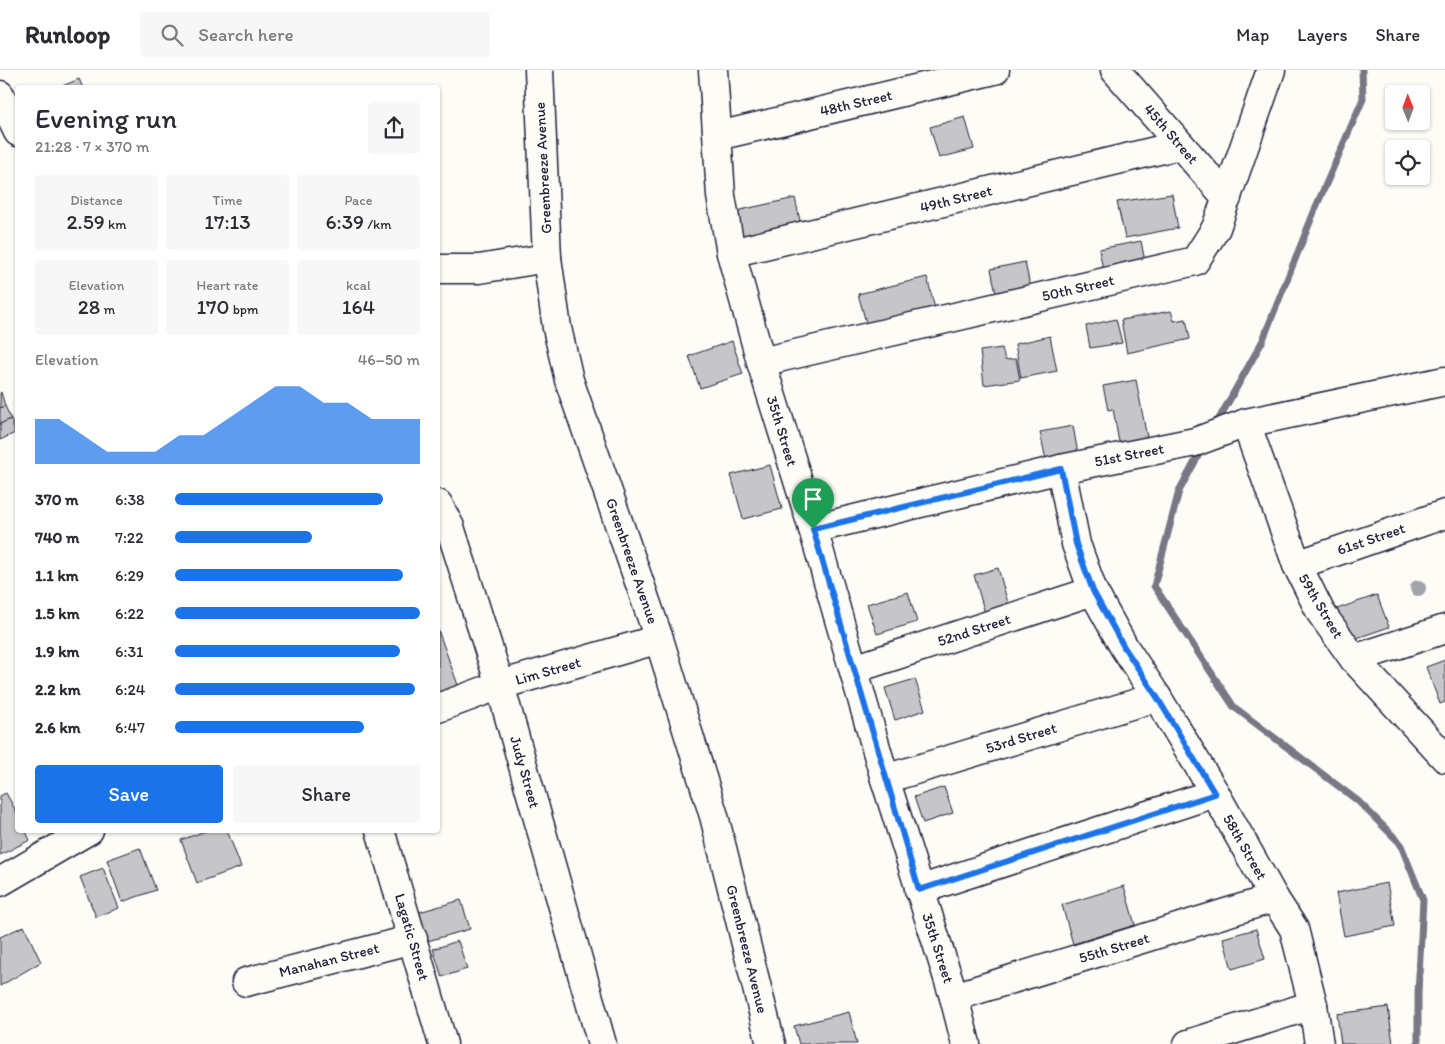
<!DOCTYPE html>
<html lang="en">
<head>
<meta charset="utf-8">
<style>
  :root { --surface:#fff; --page:#f7f7f7; --text:#2b2b33; --muted:#7c7c81; --line:#e1e1e2; --accent:#1a73e8 }
  body { margin:0; font-family:Itim,sans-serif; background:var(--page); color:var(--text); height:100vh; display:flex; flex-direction:column; font-size:19px; white-space:nowrap }
  * { box-sizing:border-box; margin:0 }
  p { font-size:16px; color:var(--muted) }
  .icon { flex:none; width:28px; height:28px; fill:none; stroke:currentColor; stroke-width:2; stroke-linecap:round; stroke-linejoin:round }
  .map { position:relative; flex:1; overflow:hidden }
  .details { position:absolute; left:15px; top:15px; width:425px; height:748px; display:flex; flex-direction:column; background:var(--surface); border-radius:5px; box-shadow:0 1px 4px #0004 }
  .details>* { flex:none }
  .needle { width:32px; rotate:359deg }
  .fabs { position:absolute; left:1385px; top:15px; display:grid; gap:10px }
  .fabs a { display:grid; place-items:center; width:45px; height:45px; border-radius:5px; background:var(--surface); box-shadow:0 1px 4px #0004; font-size:25px }
  .pin { position:absolute; display:grid; place-items:center; width:42px; height:42px; color:#fff; margin:-51px -21px; border-radius:50% 50% 50% 0; rotate:-45deg; box-shadow:0 0 5px #0007 }
  .pin .icon { rotate:45deg }
  .round { display:grid; place-items:center; flex:none; width:52px; height:52px; border-radius:5px; background:var(--page) }
  .headline { display:flex; align-items:center; justify-content:space-between; height:85px; padding:0 20px }
  h1 { font-size:28px; font-weight:600; line-height:38px }
  .metrics { display:grid; grid-template-columns:repeat(3,1fr); gap:8px; height:85px; padding:5px 20px }
  .metrics div { display:grid; align-content:center; border-radius:5px; background:var(--page); text-align:center }
  .metrics b { font-size:21px; font-weight:600 }
  .metrics small { font-size:14px; font-weight:400 }
  .metrics p { font-size:14px }
  .chart { height:140px; padding:10px 20px }
  .chart p { display:flex; justify-content:space-between }
  .chart svg { width:100%; height:90px; margin-top:5px; fill:var(--accent); opacity:.7 }
  .action { display:flex; gap:10px; margin-top:auto; padding:10px 20px }
  .action a { flex:1; height:58px; border-radius:5px; background:var(--accent); color:#fff; font-size:20px; font-weight:600; line-height:58px; text-align:center }
  .action a+a { background:var(--page); color:var(--text) }
  ul { padding:0 20px; list-style:none; font-size:16px }
  li { display:grid; grid-template-columns:80px 60px 1fr; align-items:center; height:38px }
  li i { height:12px; border-radius:6px; background:var(--accent) }
  header { display:flex; align-items:center; gap:30px; box-sizing:border-box; height:70px; padding:0 25px; background:var(--surface); border-bottom:1px solid var(--line) }
  header strong { font-size:24px }
  nav { display:flex; gap:28px; margin-inline-start:auto; font-size:18px }
  .search { width:350px; height:45px; background:var(--page); display:flex; align-items:center; gap:12px; box-sizing:border-box; padding:0 18px; border-radius:5px; color:var(--muted); font-size:19px }
  .map>svg:first-child { display:block }
  .lines { fill:none; stroke-linecap:round; stroke-linejoin:round }
  .stream { stroke:#787885; stroke-width:7 }
  .building { fill:#c6c6c8; stroke:#22223b }
  .minor-casing { stroke:#22223b; stroke-width:31 }
  .minor { stroke:#fdfcf7; stroke-width:28 }
  .tree { fill:#a3a3aa }
  .route-casing { stroke:#fff; stroke-width:10 }
  .route { stroke:#1a73e8; stroke-width:6 }
  .labels { text-anchor:middle; dominant-baseline:central; stroke-width:5; stroke-linejoin:round; paint-order:stroke }
  .street-label { font-size:15px; fill:#22223b; stroke:#fdfcf7 }
</style>
</head>
<body>
<header>
<strong>Runloop</strong>
<div class="search"><svg class="icon" aria-label="search" viewBox="0 0 24 24"><circle cx="10" cy="10" r="6"/><path d="M15 15l6 6"/></svg>Search here</div>
<nav><a>Map</a><a>Layers</a><a>Share</a></nav>
</header>
<div class="map">
<svg width="1445" height="974" viewBox="0 0 1445 974">
  <rect width="100%" height="100%" fill="#fdfcf7"/>
  <filter id="ink" filterUnits="userSpaceOnUse"><feTurbulence type="fractalNoise" baseFrequency=".02" numOctaves="2"/><feDisplacementMap in="SourceGraphic" scale="10" xChannelSelector="R" yChannelSelector="G"/><feConvolveMatrix kernelMatrix="1 2 1 2 8 2 1 2 1" color-interpolation-filters="sRGB"/></filter>
  <g filter="url(#ink)">
    <g class="lines">
      <g class="stream">
        <path d="M 1215,356 L 1262,272 L 1316,137 L 1363,29 L 1362,0"/>
        <path d="M 1203,377 L 1179,421 L 1154,516 L 1234,637 L 1358,731 L 1400,773 L 1423,830 L 1418,923 L 1418,974"/>
      </g>
    </g>
    <g class="building">
      <path d="M 79,9 L 83,18 L 58,18 Z"/>
      <path d="M 965,47 L 974,79 L 939,88 L 930,57 Z"/>
      <path d="M 1172,124 L 1178,158 L 1125,168 L 1117,132 Z"/>
      <path d="M 795,128 L 801,155 L 742,168 L 736,141 Z"/>
      <path d="M 1141,171 L 1147,202 L 1105,210 L 1099,179 Z"/>
      <path d="M 1025,192 L 1030,216 L 996,223 L 991,199 Z"/>
      <path d="M 927,207 L 935,239 L 867,256 L 858,224 Z"/>
      <path d="M 1171,241 L 1174,251 L 1186,249 L 1190,269 L 1127,283 L 1121,250 Z"/>
      <path d="M 1116,249 L 1122,273 L 1090,278 L 1086,256 Z"/>
      <path d="M 1050,266 L 1057,301 L 1021,308 L 1015,274 Z"/>
      <path d="M 732,271 L 743,304 L 700,318 L 689,286 Z"/>
      <path d="M 1002,278 L 1005,290 L 1016,289 L 1020,310 L 984,315 L 980,281 Z"/>
      <path d="M 1136,310 L 1149,378 L 1121,383 L 1113,339 L 1108,340 L 1103,316 Z"/>
      <path d="M 1,322 L 5,336 L 0,338 L 0,323 Z"/>
      <path d="M 5,336 L 11,349 L 0,354 L 0,338 Z"/>
      <path d="M 11,349 L 15,363 L 0,370 L 0,354 Z"/>
      <path d="M 1073,356 L 1079,389 L 1047,395 L 1040,362 Z"/>
      <path d="M 770,395 L 782,439 L 743,449 L 731,405 Z"/>
      <path d="M 998,498 L 1010,540 L 986,547 L 974,505 Z"/>
      <path d="M 908,522 L 917,552 L 877,564 L 867,534 Z"/>
      <path d="M 1377,525 L 1389,557 L 1348,571 L 1337,539 Z"/>
      <path d="M 438,560 L 458,615 L 438,623 Z"/>
      <path d="M 1445,590 L 1445,632 L 1440,634 L 1426,597 Z"/>
      <path d="M 915,609 L 925,640 L 895,650 L 885,618 Z"/>
      <path d="M 944,717 L 953,743 L 923,753 L 914,727 Z"/>
      <path d="M 6,723 L 18,745 L 18,760 L 25,760 L 30,770 L 0,785 L 0,726 Z"/>
      <path d="M 208,760 L 227,760 L 241,797 L 197,813 L 181,770 Z"/>
      <path d="M 140,778 L 156,820 L 122,832 L 107,790 Z"/>
      <path d="M 103,798 L 119,838 L 96,847 L 80,807 Z"/>
      <path d="M 1387,813 L 1395,856 L 1344,866 L 1336,823 Z"/>
      <path d="M 1124,816 L 1135,855 L 1073,874 L 1062,835 Z"/>
      <path d="M 461,830 L 470,859 L 417,874 L 409,845 Z"/>
      <path d="M 24,856 L 41,892 L 0,916 L 0,867 Z"/>
      <path d="M 1256,859 L 1265,889 L 1232,899 L 1223,868 Z"/>
      <path d="M 458,871 L 467,899 L 442,907 L 433,879 Z"/>
      <path d="M 1388,937 L 1393,974 L 1341,974 L 1337,944 Z"/>
      <path d="M 849,942 L 857,974 L 799,974 L 794,956 Z"/>
    </g>
    <g class="lines">
      <g class="minor-casing">
        <g id="minor">
          <path d="M 539,0 L 547,188 L 557,258 L 569,310 L 659,569 L 714,746 L 771,974"/>
          <path d="M 713,0 L 721,126 L 731,183 L 761,292 L 813,459 L 885,709 L 954,927 L 966,974"/>
          <path d="M 1115,0 L 1227,128"/>
          <path d="M 0,25 L 18,62"/>
          <path d="M 718,66 L 995,0"/>
          <path d="M 731,183 L 1180,75"/>
          <path d="M 438,199 L 479,199 L 547,188"/>
          <path d="M 761,292 L 1195,191 L 1216,158 L 1271,0"/>
          <path d="M 1246,353 L 1297,495 L 1321,543 L 1354,589 L 1445,688"/>
          <path d="M 1061,399 L 1076,474 L 1093,521 L 1124,577 L 1157,627 L 1215,723 L 1274,828 L 1294,859 L 1313,935 L 1319,974"/>
          <path d="M 438,434 L 450,457 L 500,615 L 602,974"/>
          <path d="M 813,459 L 1061,399 L 1195,372 L 1246,353 L 1445,311"/>
          <path d="M 1297,495 L 1445,444"/>
          <path d="M 1354,589 L 1445,559"/>
          <path d="M 854,599 L 1093,521"/>
          <path d="M 438,638 L 500,615 L 659,569"/>
          <path d="M 885,709 L 1157,627"/>
          <path d="M 380,760 L 443,974"/>
          <path d="M 0,812 L 89,760"/>
          <path d="M 919,820 L 1215,723"/>
          <path d="M 246,912 L 413,869"/>
          <path d="M 954,927 L 1274,828"/>
          <path d="M 1188,974 L 1313,935"/>
        </g>
      </g>
      <use href="#minor" class="minor"/>
    </g>
    <circle class="tree" cx="1418" cy="518" r="8"/>
  </g>
  <g class="lines" filter="url(#ink)">
    <g class="route-casing">
      <path id="route" d="M 1061,399 L 1076,474 L 1093,521 L 1124,577 L 1157,627 L 1215,724 L 919,820 L 813,459 Z"/>
    </g>
    <use href="#route" class="route"/>
  </g>
  <g class="labels">
    <g class="street-label">
      <text transform="translate(856 33) rotate(-13)">48th Street</text>
      <text transform="translate(1171 64) rotate(49)">45th Street</text>
      <text transform="translate(543 98) rotate(-93)">Greenbreeze Avenue</text>
      <text transform="translate(956 129) rotate(-14)">49th Street</text>
      <text transform="translate(1078 218) rotate(-13)">50th Street</text>
      <text transform="translate(782 361) rotate(73)">35th Street</text>
      <text transform="translate(1129 385) rotate(-11)">51st Street</text>
      <text transform="translate(1371 469) rotate(-19)">61st Street</text>
      <text transform="translate(632 491) rotate(71)">Greenbreeze Avenue</text>
      <text transform="translate(1321 536) rotate(59)">59th Street</text>
      <text transform="translate(974 560) rotate(-18)">52nd Street</text>
      <text transform="translate(548 601) rotate(-16)">Lim Street</text>
      <text transform="translate(1021 668) rotate(-17)">53rd Street</text>
      <text transform="translate(525 702) rotate(74)">Judy Street</text>
      <text transform="translate(1245 777) rotate(60)">58th Street</text>
      <text transform="translate(412 867) rotate(74)">Lagatic Street</text>
      <text transform="translate(938 878) rotate(72)">35th Street</text>
      <text transform="translate(1114 878) rotate(-17)">55th Street</text>
      <text transform="translate(747 879) rotate(76)">Greenbreeze Avenue</text>
      <text transform="translate(329 890) rotate(-14)">Manahan Street</text>
    </g>
  </g>
</svg>
<div class="fabs">
<a><svg class="needle" viewBox="-14 -14 28 28"><path d="M0-13l5 13h-10z" fill="#e53935"/><path d="M0 13l5-13h-10z" fill="#7c7c81"/></svg></a>
<a><svg class="icon" aria-label="locate" viewBox="0 0 24 24"><circle cx="12" cy="12" r="6"/><path d="M12 2v4M12 18v4M2 12h4M18 12h4"/></svg></a>
</div>
<div class="pin" style="left:813px;top:459px;background:#1e9e55"><svg class="icon" aria-label="arrive" viewBox="0 0 24 24"><path d="M6 21V4h12l-3 4 3 4H6"/></svg></div>
<section class="details">
<div class="headline"><div><h1>Evening run</h1><p>21:28 · 7 × 370 m</p></div><a class="round"><svg class="icon" aria-label="share" viewBox="0 0 24 24"><path d="M12 15V3M7 8l5-5 5 5M5 13v7h14v-7"/></svg></a></div>
<div class="metrics">
<div><p>Distance</p><b>2.59<small> km</small></b></div>
<div><p>Time</p><b>17:13</b></div>
<div><p>Pace</p><b>6:39<small> /km</small></b></div>
</div>
<div class="metrics">
<div><p>Elevation</p><b>28<small> m</small></b></div>
<div><p>Heart rate</p><b>170<small> bpm</small></b></div>
<div><p>kcal</p><b>164</b></div>
</div>
<div class="chart"><p><span>Elevation</span>46–50 m</p>
<svg viewBox="0 0 160 44" preserveAspectRatio="none"><path d="M0 44V22L10 22L20 30L30 38L40 38L50 38L60 30L70 30L80 22L90 14L100 6L110 6L120 14L130 14L140 22L150 22L160 22V44z"/></svg>
</div>
<ul>
<li><b>370 m</b>6:38<i style="width:85%"></i></li>
<li><b>740 m</b>7:22<i style="width:56%"></i></li>
<li><b>1.1 km</b>6:29<i style="width:93%"></i></li>
<li><b>1.5 km</b>6:22<i style="width:100%"></i></li>
<li><b>1.9 km</b>6:31<i style="width:92%"></i></li>
<li><b>2.2 km</b>6:24<i style="width:98%"></i></li>
<li><b>2.6 km</b>6:47<i style="width:77%"></i></li>
</ul>
<div class="action"><a>Save</a><a>Share</a></div>
</section>
</div>
</body>
</html>
